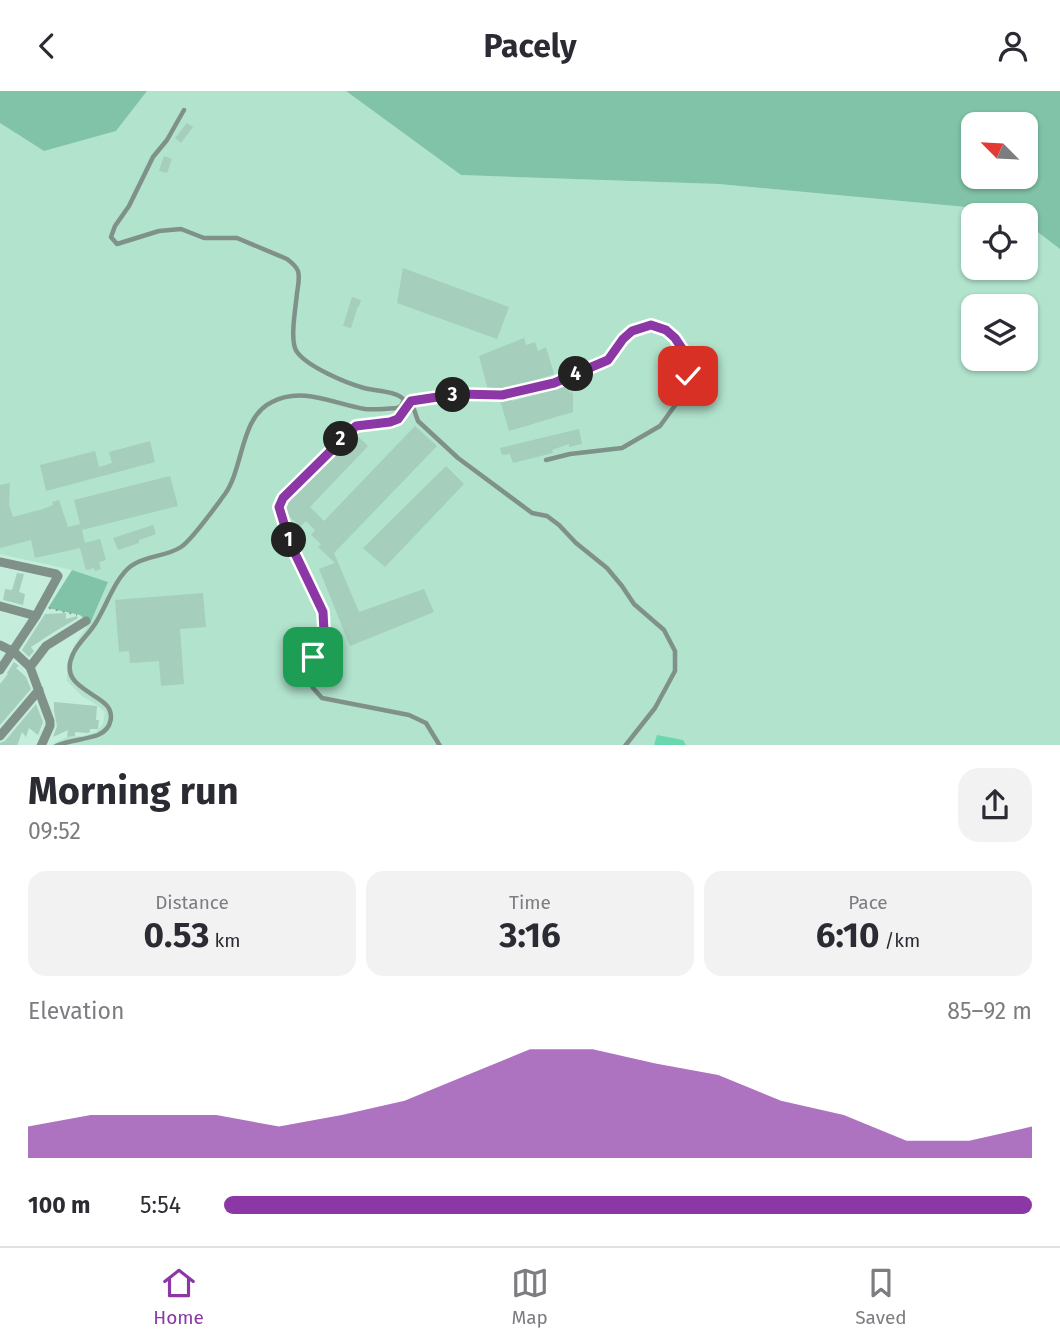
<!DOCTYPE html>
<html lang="en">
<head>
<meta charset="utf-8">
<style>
  :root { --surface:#fff; --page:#f2f2f3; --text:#2b2b33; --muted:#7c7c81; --line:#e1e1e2; --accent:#8b38a6 }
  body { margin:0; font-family:"Fira Sans",sans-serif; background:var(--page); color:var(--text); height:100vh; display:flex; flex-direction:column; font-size:26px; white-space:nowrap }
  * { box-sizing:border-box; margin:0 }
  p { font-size:23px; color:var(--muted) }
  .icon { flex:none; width:38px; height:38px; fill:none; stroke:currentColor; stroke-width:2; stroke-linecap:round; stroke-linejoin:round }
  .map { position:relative; height:654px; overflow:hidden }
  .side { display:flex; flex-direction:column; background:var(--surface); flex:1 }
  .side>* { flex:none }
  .needle { width:46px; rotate:294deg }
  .controls { position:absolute; left:961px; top:21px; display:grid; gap:14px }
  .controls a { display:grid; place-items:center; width:77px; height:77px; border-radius:14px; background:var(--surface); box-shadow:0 2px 5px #0004; font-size:35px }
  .pin { position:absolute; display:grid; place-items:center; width:60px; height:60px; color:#fff; margin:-30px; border-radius:14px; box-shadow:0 4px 10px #0006 }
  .km { position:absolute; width:35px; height:35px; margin:-18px; border-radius:50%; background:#222; color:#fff; font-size:19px; line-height:35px; text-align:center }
  .round { display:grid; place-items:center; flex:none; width:74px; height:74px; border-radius:21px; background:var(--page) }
  .headline { display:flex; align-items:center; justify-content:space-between; height:119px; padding:0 28px }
  h1 { font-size:38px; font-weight:700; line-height:52px }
  .figures { display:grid; grid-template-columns:repeat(3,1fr); gap:10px; height:119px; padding:7px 28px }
  .figures div { display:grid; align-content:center; border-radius:18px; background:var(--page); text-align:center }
  .figures b { font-size:35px; font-weight:700 }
  .figures small { font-size:19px; font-weight:400 }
  .figures p { font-size:19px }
  .chart { height:196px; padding:14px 28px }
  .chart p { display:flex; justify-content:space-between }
  .chart svg { width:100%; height:126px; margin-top:7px; fill:var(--accent); opacity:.7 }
  ul { padding:0 28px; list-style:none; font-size:23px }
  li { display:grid; grid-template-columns:112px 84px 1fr; align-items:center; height:52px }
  li i { height:18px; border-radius:9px; background:var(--accent) }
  header { display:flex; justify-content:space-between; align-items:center; height:91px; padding:0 28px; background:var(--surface); font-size:32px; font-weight:700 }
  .tabs { display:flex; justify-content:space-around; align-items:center; height:98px; border-top:2px solid var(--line); background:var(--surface); font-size:19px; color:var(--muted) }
  .tabs a { display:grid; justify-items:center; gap:4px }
  .tabs .active { color:var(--accent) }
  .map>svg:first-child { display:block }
  .built { fill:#b1e3cd; fill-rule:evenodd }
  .green { fill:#81c3a8; fill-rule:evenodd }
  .water { fill:#6bd7ae }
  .building { fill:#a5cebc }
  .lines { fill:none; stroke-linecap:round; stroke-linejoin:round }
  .path { stroke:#82a294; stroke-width:2; stroke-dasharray:2 5; stroke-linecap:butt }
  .lane { stroke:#809189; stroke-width:4.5 }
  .street { stroke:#809189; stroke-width:9 }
  .route-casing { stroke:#fff; stroke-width:14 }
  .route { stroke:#8b38a6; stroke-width:9 }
</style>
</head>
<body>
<header><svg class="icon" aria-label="back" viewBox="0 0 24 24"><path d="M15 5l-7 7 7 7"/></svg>Pacely<svg class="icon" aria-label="person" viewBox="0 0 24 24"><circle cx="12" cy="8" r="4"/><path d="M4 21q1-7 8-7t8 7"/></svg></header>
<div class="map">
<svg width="1060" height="655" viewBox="0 0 1060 655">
  <rect width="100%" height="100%" fill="#c4eddb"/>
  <path class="built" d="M 147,0 L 346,0 L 461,84 L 719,93 L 1010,120 L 1015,124 L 973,124 L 973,177 L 1026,177 L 1026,132 L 1060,158 L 1060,654 L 51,654 L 67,646 L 83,645 L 96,641 L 103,633 L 105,621 L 97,614 L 82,605 L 67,590 L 67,573 L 74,555 L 94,525 L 108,491 L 72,479 L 0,463 L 0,32 L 44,60 L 116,40 ZM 973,215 L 1026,215 L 1026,268 L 973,268 Z"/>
  <g class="green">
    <path d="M 0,0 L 147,0 L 116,40 L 44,60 L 0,32 Z"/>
    <path d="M 346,0 L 1060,0 L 1060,158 L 1026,132 L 1026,124 L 1015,124 L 1009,120 L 719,93 L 461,84 ZM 1026,33 L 1026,86 L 973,86 L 973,33 Z"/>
    <path d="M 72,479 L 108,491 L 90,533 L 80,524 L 48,517 Z"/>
  </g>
  <path class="water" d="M 657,644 L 683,649 L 686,654 L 654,654 Z"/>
  <g class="building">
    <path d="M 187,32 L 193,36 L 181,52 L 175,47 Z"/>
    <path d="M 164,65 L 172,68 L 167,82 L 159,80 Z"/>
    <path d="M 403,177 L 509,216 L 497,248 L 397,212 Z"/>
    <path d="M 352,206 L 361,209 L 359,216 L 358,215 L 351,237 L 343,235 Z"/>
    <path d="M 524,247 L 526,254 L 535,251 L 538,260 L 546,256 L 554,283 L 533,290 L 518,293 L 518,294 L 509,296 L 509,297 L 501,299 L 488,299 L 479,265 Z"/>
    <path d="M 568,295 L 570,302 L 573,301 L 573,321 L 509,340 L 500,309 L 510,307 L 512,310 Z"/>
    <path d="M 415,335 L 437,355 L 334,462 L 359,521 L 424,498 L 434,521 L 350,555 L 319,478 L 335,472 L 318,456 L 321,453 L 311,444 L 315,439 L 306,430 L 300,436 L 285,421 L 284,416 L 287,410 L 355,343 L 368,355 L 310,416 L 324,430 Z"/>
    <path d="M 579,338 L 582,353 L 569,356 L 569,353 L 552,359 L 553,362 L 513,372 L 510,363 L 502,364 L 500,357 Z"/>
    <path d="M 150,350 L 155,371 L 46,400 L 40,374 L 95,360 L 99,376 L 112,372 L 109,361 Z"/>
    <path d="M 446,375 L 464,393 L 385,476 L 363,457 Z"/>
    <path d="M 170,385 L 178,415 L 82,439 L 85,452 L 100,448 L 106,469 L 99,471 L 101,478 L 95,480 L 94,477 L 86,479 L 80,457 L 35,467 L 31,449 L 0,457 L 0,394 L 10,392 L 9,414 L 13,426 L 43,418 L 53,414 L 52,411 L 59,409 L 68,436 L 80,433 L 74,409 Z"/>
    <path d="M 153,434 L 156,443 L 139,449 L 139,452 L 118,459 L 113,447 Z"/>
    <path d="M 17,482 L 24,483 L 19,501 L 25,503 L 23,514 L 3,509 L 5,498 L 12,499 Z"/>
    <path d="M 203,502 L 206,536 L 180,538 L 184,593 L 161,595 L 159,570 L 130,572 L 129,560 L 119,561 L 115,509 Z"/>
    <path d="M 66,522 L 66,528 L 77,525 L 78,527 L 54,541 L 31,556 L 34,560 L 29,566 L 22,559 L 45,523 Z"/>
    <path d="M 14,571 L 19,575 L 16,577 L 26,586 L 31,598 L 0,634 L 0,593 L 8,583 L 7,582 Z"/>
    <path d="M 54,611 L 97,615 L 96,629 L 99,629 L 98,638 L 90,638 L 90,641 L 88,642 L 75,641 L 75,645 L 67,646 L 68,639 L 53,646 L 57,635 L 54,620 Z"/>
    <path d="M 36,613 L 43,631 L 38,644 L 29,637 L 26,646 L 22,641 L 17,655 L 0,655 L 0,652 L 5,650 Z"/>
  </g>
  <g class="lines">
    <path class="path" d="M 49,517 L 77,524"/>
    <g class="lane">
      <path d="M 409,310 L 458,303 L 502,304 L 554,292 L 608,269 L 623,248 L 632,240 L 651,235 L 666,239 L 675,247 L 687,265 L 688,285 L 679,309 L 660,335 L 622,357 L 570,363 L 546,369"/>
      <path d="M 411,310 L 398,328 L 390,331 L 356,335 L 283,407 L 279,416 L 290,452 L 323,521 L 324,540 L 308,582 L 313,597 L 322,607 L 409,624 L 426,632 L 440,655"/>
      <path d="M 411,310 L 418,330 L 458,367 L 532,422 L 547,425 L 559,434 L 576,452 L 607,477 L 622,495 L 634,513 L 664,539 L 675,560 L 675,580 L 655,617 L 625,655"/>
      <path d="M 56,655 C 70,649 84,649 98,644 C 112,638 116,621 103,611 C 87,598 60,591 73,563 C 78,552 88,544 95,533 C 106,516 115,487 131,475 C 146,464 166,466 181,456 C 192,449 216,415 225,403 C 244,376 240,326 272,311 C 302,295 334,313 365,318 C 375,319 386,318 397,317 L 401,315 L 404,309 C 398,300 375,300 364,297 C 346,292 308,276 297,261 C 289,251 296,215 297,202 C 298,195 300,187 298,180 C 296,175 291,171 287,168 L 237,147 L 204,147 L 181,138 L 159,140 L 117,153 L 111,146 L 115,135 L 129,115 L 153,66 L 167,49 L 184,19"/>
    </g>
    <g class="street">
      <path d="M 0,471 L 56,483 L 58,485 L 36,525 L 0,579"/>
      <path d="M 0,515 L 36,525"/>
      <path d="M 0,554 L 14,561 L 30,576 L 50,630 L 50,635 L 41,655"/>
      <path d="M 30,576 L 46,555 L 86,530"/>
      <path d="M 0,645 L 39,599"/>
    </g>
  </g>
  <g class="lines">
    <g class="route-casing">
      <path id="route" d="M 313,566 L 324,540 L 323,521 L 290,452 L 279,416 L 283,407 L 356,335 L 390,331 L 398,328 L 411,310 L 458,303 L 502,304 L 554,292 L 608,269 L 623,248 L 632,240 L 651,234 L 666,239 L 675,247 L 687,265 L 688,285"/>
    </g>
    <use href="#route" class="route"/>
  </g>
</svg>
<div class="controls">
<a><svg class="needle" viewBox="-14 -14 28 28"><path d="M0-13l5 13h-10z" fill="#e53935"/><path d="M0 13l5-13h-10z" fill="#7c7c81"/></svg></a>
<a><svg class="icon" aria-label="locate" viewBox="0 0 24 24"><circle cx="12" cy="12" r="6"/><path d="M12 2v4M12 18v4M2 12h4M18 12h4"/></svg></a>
<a><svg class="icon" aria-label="layers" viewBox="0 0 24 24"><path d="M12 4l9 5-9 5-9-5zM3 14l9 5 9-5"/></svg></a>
</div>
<div class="pin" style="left:313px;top:566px;background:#1e9e55"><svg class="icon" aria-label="arrive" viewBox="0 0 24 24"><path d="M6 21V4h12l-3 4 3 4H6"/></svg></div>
<div class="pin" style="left:688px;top:285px;background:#d93025"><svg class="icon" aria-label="check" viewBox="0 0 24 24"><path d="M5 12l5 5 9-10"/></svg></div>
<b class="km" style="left:289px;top:449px">1</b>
<b class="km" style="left:341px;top:348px">2</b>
<b class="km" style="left:453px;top:304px">3</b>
<b class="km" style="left:576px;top:283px">4</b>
</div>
<section class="side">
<div class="headline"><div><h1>Morning run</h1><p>09:52</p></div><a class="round"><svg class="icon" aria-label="share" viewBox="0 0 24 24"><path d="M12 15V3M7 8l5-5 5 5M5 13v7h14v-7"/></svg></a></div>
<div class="figures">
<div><p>Distance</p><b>0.53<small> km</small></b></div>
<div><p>Time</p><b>3:16</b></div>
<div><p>Pace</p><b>6:10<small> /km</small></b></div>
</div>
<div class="chart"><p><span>Elevation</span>85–92 m</p>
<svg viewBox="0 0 160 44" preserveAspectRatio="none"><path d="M0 44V33L10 29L20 29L30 29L40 33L50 29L60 24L70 15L80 6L90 6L100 11L110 15L120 24L130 29L140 38L150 38L160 33V44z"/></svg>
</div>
<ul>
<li><b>100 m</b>5:54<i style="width:100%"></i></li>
</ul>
</section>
<nav class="tabs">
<a class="active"><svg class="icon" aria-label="home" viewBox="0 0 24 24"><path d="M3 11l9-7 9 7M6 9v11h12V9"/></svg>Home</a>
<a><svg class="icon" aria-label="map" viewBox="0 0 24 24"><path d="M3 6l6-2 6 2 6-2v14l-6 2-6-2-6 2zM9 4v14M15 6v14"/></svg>Map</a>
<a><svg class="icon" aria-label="saved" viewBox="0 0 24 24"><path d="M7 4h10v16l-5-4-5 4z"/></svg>Saved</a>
</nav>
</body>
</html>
